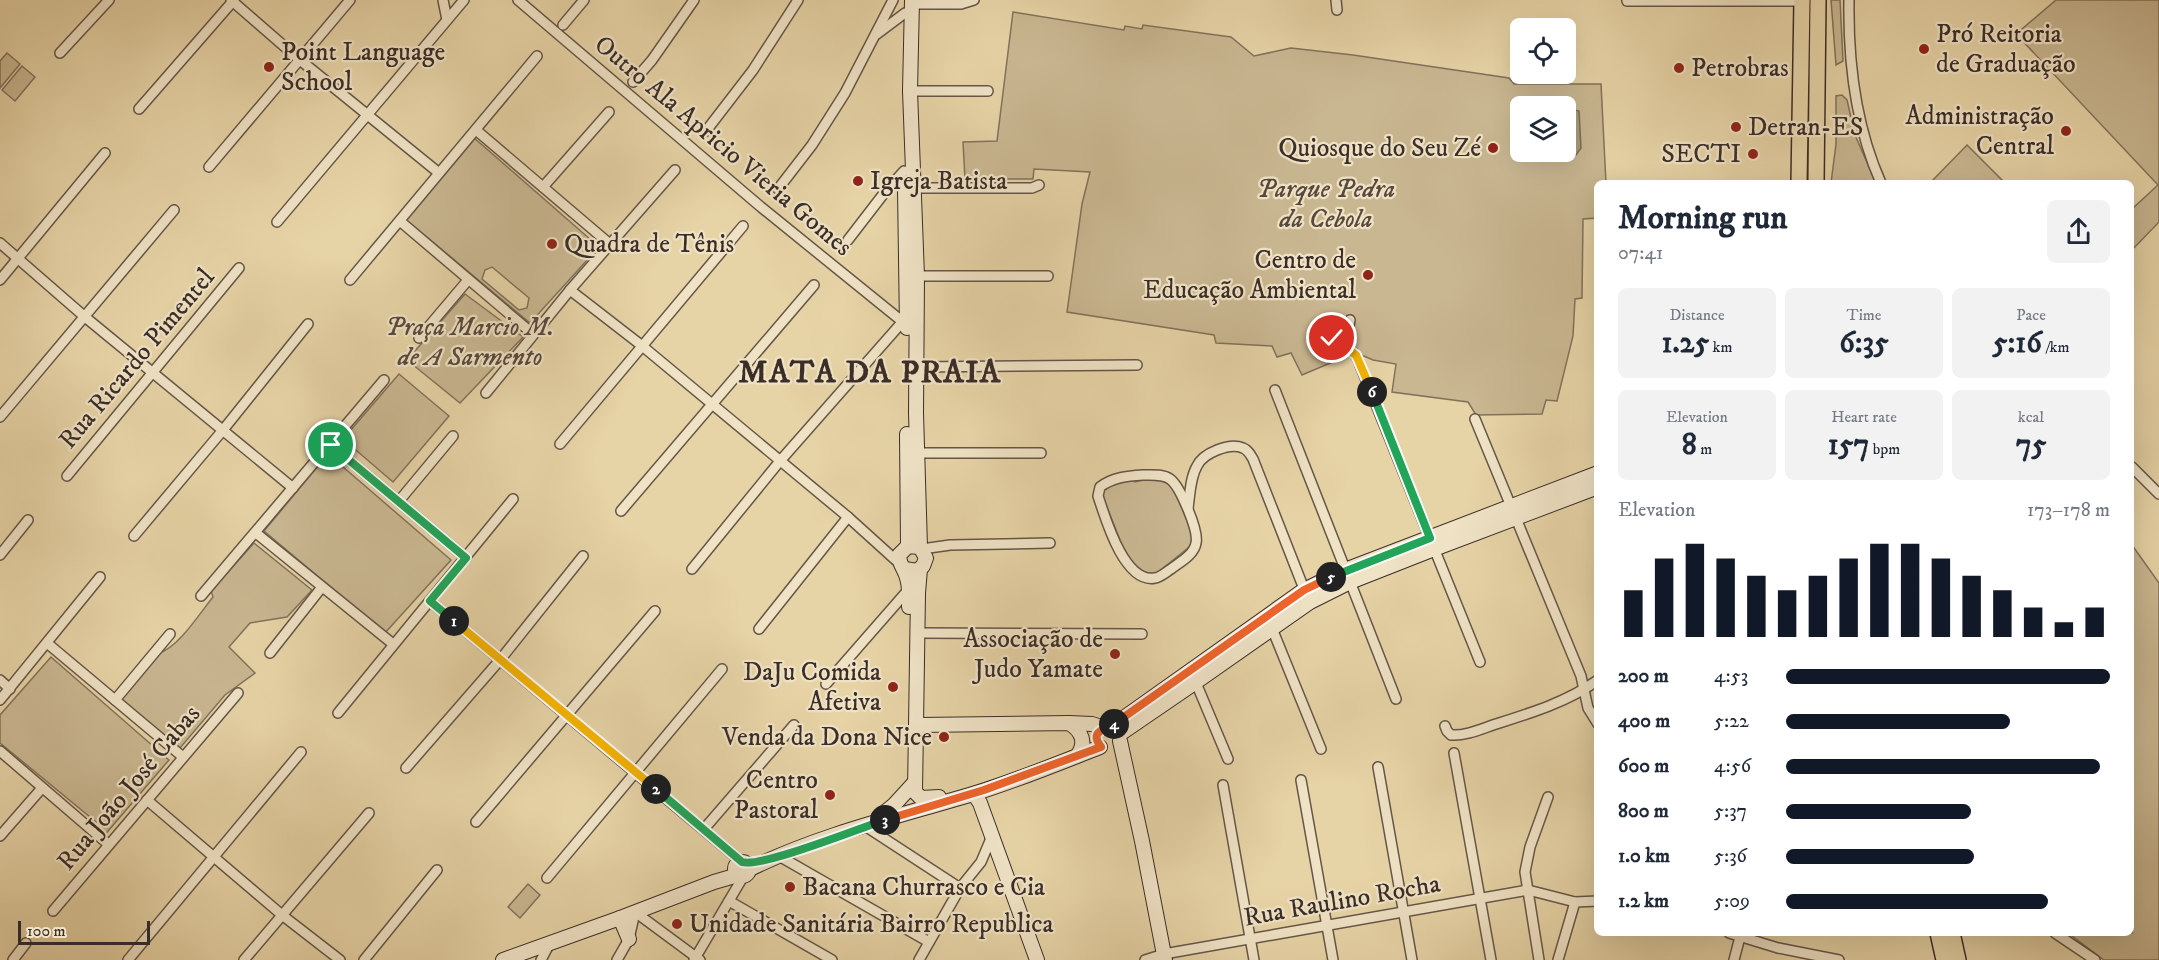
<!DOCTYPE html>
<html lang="en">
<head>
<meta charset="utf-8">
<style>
  :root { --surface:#fff; --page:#f2f2f3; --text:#1f2937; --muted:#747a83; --accent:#111827 }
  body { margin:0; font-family:"IM FELL DW Pica",serif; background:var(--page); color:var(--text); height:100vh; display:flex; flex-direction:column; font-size:22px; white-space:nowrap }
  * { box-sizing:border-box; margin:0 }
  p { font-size:20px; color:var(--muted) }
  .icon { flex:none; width:33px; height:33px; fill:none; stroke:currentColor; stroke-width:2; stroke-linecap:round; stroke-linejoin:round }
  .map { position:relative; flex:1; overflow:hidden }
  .details { position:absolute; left:1594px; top:180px; width:540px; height:756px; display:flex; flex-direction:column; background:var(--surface); border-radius:9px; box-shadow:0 6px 24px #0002 }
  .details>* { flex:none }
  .buttons { position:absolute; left:1510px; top:18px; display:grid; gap:12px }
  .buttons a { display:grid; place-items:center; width:66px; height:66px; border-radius:9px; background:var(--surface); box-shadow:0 6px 24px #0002; font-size:30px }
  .scale { position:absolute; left:18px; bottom:15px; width:132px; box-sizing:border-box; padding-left:6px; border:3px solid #3a2d28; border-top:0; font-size:16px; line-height:21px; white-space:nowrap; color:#3a2d28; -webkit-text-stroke:4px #efe2c5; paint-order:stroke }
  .pin { position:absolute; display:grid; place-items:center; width:51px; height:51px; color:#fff; margin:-26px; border:3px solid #fff; border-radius:50%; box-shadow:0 2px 6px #0007 }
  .km { position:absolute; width:30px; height:30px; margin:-15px; border-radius:50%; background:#222; color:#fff; font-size:16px; line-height:30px; text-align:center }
  .round { display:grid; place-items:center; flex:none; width:63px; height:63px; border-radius:9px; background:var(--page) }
  .overview { display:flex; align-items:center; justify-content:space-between; height:102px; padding:0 24px }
  h1 { font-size:33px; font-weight:700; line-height:45px }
  .metrics { display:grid; grid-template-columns:repeat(3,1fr); gap:9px; height:102px; padding:6px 24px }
  .metrics div { display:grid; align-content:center; border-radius:9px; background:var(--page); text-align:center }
  .metrics b { font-size:30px; font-weight:700 }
  .metrics small { font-size:16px; font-weight:400 }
  .metrics p { font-size:16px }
  .chart { height:168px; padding:12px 24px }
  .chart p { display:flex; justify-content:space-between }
  .chart svg { width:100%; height:108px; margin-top:6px; stroke:var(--accent); stroke-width:6 }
  ul { padding:0 24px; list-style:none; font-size:20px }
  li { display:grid; grid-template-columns:96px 72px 1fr; align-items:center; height:45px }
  li i { height:15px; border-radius:8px; background:var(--accent) }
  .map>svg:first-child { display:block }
  .green { fill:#c9b791; stroke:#82725c; stroke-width:1.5; fill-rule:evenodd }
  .water { fill:#ac9b7b; stroke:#7e6f5a; stroke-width:1.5 }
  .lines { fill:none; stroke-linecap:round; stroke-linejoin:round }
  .street-casing { stroke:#655648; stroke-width:12 }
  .secondary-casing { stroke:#3a2d28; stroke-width:16 }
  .primary-casing { stroke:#3a2d28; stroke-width:18 }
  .street { stroke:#efe2c5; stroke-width:9 }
  .secondary { stroke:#efe2c5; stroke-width:14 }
  .primary { stroke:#e6d3a6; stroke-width:15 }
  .split-1-casing { stroke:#fff; stroke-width:12 }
  .split-2-casing { stroke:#fff; stroke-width:12 }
  .split-3-casing { stroke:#fff; stroke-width:12 }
  .split-4-casing { stroke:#fff; stroke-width:12 }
  .split-5-casing { stroke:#fff; stroke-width:12 }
  .split-6-casing { stroke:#fff; stroke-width:12 }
  .split-7-casing { stroke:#fff; stroke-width:12 }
  .split-1 { stroke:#22a559; stroke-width:8 }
  .split-2 { stroke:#f5b400; stroke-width:8 }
  .split-3 { stroke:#22a559; stroke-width:8 }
  .split-4 { stroke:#f0652b; stroke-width:8 }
  .split-5 { stroke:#f0652b; stroke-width:8 }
  .split-6 { stroke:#22a559; stroke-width:8 }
  .split-7 { stroke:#f5b400; stroke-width:8 }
  .poi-dot { fill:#8f2418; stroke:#efe2c5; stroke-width:2 }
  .labels { text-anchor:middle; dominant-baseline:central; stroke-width:4.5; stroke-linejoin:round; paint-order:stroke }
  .poi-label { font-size:26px; fill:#3a2d28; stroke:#efe2c5; text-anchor:start }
  .street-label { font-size:26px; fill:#3a2d28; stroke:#efe2c5 }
  .park-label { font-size:26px; font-style:italic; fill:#57493d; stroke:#efe2c5 }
  .district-label { font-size:32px; font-weight:bold; letter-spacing:1.5px; fill:#3a2d28; stroke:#efe2c5 }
</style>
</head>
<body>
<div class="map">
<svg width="2159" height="960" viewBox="0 0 2159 960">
  <rect width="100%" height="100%" fill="#e6d3a6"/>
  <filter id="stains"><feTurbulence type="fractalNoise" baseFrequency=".00333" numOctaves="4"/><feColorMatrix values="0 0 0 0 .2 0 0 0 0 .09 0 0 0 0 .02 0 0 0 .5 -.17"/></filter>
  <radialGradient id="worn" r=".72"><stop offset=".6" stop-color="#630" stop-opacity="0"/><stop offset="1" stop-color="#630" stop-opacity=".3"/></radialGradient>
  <g class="green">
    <path d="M 1831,0 L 1840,0 L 1843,61 L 1836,65 Z"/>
    <path d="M 2056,0 L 2159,0 L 2159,222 L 2132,250 L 2132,209 L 2158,185 L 2016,34 Z"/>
    <path d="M 1013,12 L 1124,30 L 1125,26 L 1142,29 L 1143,25 L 1231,37 L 1254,56 L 1291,48 L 1353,55 L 1509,78 L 1514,84 L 1601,84 L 1606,183 L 1598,183 L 1597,218 L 1583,219 L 1582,298 L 1575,299 L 1573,336 L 1557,401 L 1546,400 L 1542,414 L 1476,415 L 1468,402 L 1392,392 L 1396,364 L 1373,360 L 1364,356 L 1349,355 L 1302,375 L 1291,353 L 1277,357 L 1272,346 L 1216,343 L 1214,335 L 1067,312 L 1082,204 L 1090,172 L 1034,169 L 1033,179 L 965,179 L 963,142 L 997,141 ZM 1521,106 L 1566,106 L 1566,152 L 1521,152 Z"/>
    <path d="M 7,53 L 20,64 L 0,88 L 0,61 Z"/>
    <path d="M 22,66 L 35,77 L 15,101 L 2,90 Z"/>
    <path d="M 1842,95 L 1847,100 L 1855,135 L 1876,183 L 1831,183 L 1836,144 L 1836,96 Z"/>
    <path d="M 473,137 L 599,247 L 530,323 L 405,219 ZM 492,267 L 529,298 L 527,308 L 519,310 L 482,279 L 485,270 Z"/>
    <path d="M 1967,145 L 2005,183 L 1930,183 Z"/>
    <path d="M 465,294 L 523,337 L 460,403 L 407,360 Z"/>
    <path d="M 399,374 L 449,416 L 393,482 L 343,439 Z"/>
    <path d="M 328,454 L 451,560 L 385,633 L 264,531 Z"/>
    <path d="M 1132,476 L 1135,482 L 1155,477 L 1170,481 L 1195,538 L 1193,544 L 1152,577 L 1129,563 L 1101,492 L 1104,487 Z"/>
    <path d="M 254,543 L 312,590 L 287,617 L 250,623 L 229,647 L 255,673 L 225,695 L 180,748 L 120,698 L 159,653 C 178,648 200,613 213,597 L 211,591 Z"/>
    <path d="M 2132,545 L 2159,583 L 2159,960 L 2104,960 L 2068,933 L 2132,933 Z"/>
    <path d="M 51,657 L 169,760 L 103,837 L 95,830 L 96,822 L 0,743 L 0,715 Z"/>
    <path d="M 528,884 L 540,895 L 520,918 L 508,907 Z"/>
  </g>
  <path class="water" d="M 1566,108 L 1579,111 L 1581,148 L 1576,155 L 1555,155 L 1552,152 L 1566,152 Z"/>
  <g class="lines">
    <g class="street-casing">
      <g id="street">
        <path d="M 231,0 L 300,60 L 439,173"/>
        <path d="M 443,0 L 447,20"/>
        <path d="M 518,0 L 761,207 L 903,322"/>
        <path d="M 1336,0 L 1337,10"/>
        <path d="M 1849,0 C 1848,63 1855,125 1881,183"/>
        <path d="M 1627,1 L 1802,1"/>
        <path d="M 912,4 L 961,4 L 974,0"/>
        <path d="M 563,25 L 584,0"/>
        <path d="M 877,34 L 905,13"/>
        <path d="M 60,53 L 109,0"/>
        <path d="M 633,82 L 652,60 L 694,0"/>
        <path d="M 910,91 L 988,91"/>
        <path d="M 139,109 L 234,0"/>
        <path d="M 476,130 L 611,245"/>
        <path d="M 706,131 L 753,70 L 798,0"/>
        <path d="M 209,167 L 350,0"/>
        <path d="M 543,187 L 609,112"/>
        <path d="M 914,188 L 1032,188 L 1039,185"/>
        <path d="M 778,189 L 812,145 L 845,93 L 893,0"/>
        <path d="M 277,222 L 464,0"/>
        <path d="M 401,222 L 533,334"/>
        <path d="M 848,240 L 885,192 L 904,171"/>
        <path d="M 0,243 L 85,317 L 293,488"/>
        <path d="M 917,276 L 1048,276"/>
        <path d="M 0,280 L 105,153"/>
        <path d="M 350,280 L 537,56"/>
        <path d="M 570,290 L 641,345 L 848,517 L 900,564"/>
        <path d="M 1322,332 L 1345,346 L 1356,355 L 1480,662"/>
        <path d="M 419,338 L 468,280"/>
        <path d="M 1345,346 L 1350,320"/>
        <path d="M 916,367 L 1137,365"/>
        <path d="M 1275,390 L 1396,699"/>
        <path d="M 486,393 L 570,290 L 675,170"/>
        <path d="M 0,417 L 174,210"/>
        <path d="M 1475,419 L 1581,676 L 1588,708 L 1598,724"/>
        <path d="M 560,444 L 743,226"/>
        <path d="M 331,445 L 466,558"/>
        <path d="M 917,453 L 1041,453"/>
        <path d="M 2132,467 L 2159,494"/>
        <path d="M 1143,475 C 1152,475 1163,474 1170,479 C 1180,486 1199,531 1196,543 C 1194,555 1180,562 1171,569 C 1166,572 1161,577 1155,578 C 1124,584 1105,517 1098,496 L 1100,487 C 1113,477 1128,476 1143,475 Z"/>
        <path d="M 67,476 L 239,268"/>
        <path d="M 399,501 L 453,436"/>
        <path d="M 1188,508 C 1190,495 1190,478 1197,466 C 1203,453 1230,442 1243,448 C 1248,450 1250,454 1253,459 L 1306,594"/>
        <path d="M 621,511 L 814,285"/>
        <path d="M 256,533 L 393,644"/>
        <path d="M 134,536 L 223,430 L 308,324"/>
        <path d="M 922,549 L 950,545 L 1050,543"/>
        <path d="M 0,555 L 28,520"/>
        <path d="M 692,569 L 780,461 L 905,319"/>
        <path d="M 201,596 L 384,380"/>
        <path d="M 430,601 L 742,862"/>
        <path d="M 1271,626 L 1321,749"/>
        <path d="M 759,629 L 848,517"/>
        <path d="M 919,633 L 1142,634"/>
        <path d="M 47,643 L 183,757"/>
        <path d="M 270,653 L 322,587"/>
        <path d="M 1194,678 L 1228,759"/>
        <path d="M 0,680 L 10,689"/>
        <path d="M 826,684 L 909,589"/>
        <path d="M 0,700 L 100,577"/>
        <path d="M 115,700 L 170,634"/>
        <path d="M 338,713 L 513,499"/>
        <path d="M 1445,726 L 1447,731 L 1451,735 C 1466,736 1481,729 1496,724 C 1531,713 1567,702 1598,680"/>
        <path d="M 0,751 L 108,844"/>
        <path d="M 1454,753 L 1491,960"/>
        <path d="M 1378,767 L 1412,960"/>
        <path d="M 406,768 L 500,660 L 583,556"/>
        <path d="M 1301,780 L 1333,960"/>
        <path d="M 1223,785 L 1254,960"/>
        <path d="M 147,800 L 282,915 L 340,960"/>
        <path d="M 476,822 L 655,611"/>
        <path d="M 865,826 L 960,888"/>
        <path d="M 704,829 L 794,725"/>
        <path d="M 0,836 L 42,788"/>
        <path d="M 779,856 L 929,942"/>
        <path d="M 547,878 L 722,669"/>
        <path d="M 729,901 L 832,960"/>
        <path d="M 53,911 L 238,693"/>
        <path d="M 1729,933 L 1778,948 L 1839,960"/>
        <path d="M 2055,933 L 2095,960"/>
        <path d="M 13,960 L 26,943"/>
        <path d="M 128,960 L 301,752"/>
        <path d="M 244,960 L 369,813"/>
        <path d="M 364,960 L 437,870"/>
        <path d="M 541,960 L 550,943"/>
        <path d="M 617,960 L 629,939 L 635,912 L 700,960"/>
        <path d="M 694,960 L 743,877"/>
        <path d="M 919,960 L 960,888 L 981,862 L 992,836"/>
        <path d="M 1145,960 L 1164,954 L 1528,890 L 1575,902 L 1598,901"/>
        <path d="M 1539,960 L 1525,872 L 1530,847 L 1548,797"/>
        <path d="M 1558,960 L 1575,902"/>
        <path d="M 1734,960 L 1741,933"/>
      </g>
    </g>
    <g class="secondary-casing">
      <g id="secondary">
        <path d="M 912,0 L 910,91 L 917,276 L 916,413 L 920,547"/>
        <path d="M 905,188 L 907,328"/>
        <path d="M 907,434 L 908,546"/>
        <path d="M 905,569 L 917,571 L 923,566 L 926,558 L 920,547 L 908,546 L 899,555 C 899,565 905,569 907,578 C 910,587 909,597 909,607"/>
        <path d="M 920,569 L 918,593 L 915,792 L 921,798 L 939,797"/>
        <path d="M 1069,723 C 1082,731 1087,743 1077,756"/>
        <path d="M 918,725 L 1069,723 L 1092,724 L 1104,728"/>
        <path d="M 1111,727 L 1304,590 L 1345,570 L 1598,473"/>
        <path d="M 1120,734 L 1196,682 L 1310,602 L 1350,582 L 1434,549 L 1598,487"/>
        <path d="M 1120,741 L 1142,841 L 1165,960"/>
        <path d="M 974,794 L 980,803 L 1037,960"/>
        <path d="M 878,818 L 894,805 L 915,782"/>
        <circle cx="742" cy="869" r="7"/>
        <path d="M 750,869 C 821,834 900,816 976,793 C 1018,780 1059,763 1100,747"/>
        <path d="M 620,918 L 629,939"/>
        <path d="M 503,960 L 620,918 L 714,882 L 738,875"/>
      </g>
    </g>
    <g class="primary-casing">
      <g id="primary">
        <path d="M 1799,183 L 1802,0"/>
        <path d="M 1816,183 L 1818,0"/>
        <path d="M 1938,933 L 1944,960"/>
        <path d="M 1952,933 L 1958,960"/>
      </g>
    </g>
    <use href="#street" class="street"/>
    <use href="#secondary" class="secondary"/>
    <use href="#primary" class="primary"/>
  </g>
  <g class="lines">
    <g class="split-1-casing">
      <path id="split-1" d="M 331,445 L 466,558 L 430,601 L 454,621"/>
    </g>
    <g class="split-2-casing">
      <path id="split-2" d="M 454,621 L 656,789"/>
    </g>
    <g class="split-3-casing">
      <path id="split-3" d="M 656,789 L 742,862 C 761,868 860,828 885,820"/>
    </g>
    <g class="split-4-casing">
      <path id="split-4" d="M 885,820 L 984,790 L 1101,747 C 1089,731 1104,730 1114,724"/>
    </g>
    <g class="split-5-casing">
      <path id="split-5" d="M 1114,724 L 1304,590 L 1331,577"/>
    </g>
    <g class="split-6-casing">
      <path id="split-6" d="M 1331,577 L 1430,538 L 1372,392"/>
    </g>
    <g class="split-7-casing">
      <path id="split-7" d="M 1332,338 L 1356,355 L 1372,392"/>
    </g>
    <use href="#split-1" class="split-1"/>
    <use href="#split-2" class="split-2"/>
    <use href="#split-3" class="split-3"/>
    <use href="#split-4" class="split-4"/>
    <use href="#split-5" class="split-5"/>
    <use href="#split-6" class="split-6"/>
    <use href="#split-7" class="split-7"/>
  </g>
  <g class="poi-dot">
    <circle cx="1924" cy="49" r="6"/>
    <circle cx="269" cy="67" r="6"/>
    <circle cx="1679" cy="68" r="6"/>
    <circle cx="1736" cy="127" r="6"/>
    <circle cx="2066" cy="131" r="6"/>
    <circle cx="1493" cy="148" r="6"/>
    <circle cx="1753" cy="154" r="6"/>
    <circle cx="858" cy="181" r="6"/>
    <circle cx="552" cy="244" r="6"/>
    <circle cx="1368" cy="275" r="6"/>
    <circle cx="1115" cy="654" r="6"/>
    <circle cx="893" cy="687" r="6"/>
    <circle cx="944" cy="737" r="6"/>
    <circle cx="830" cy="795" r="6"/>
    <circle cx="790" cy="887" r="6"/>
    <circle cx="677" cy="924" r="6"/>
  </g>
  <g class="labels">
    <g class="poi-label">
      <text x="1936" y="34">Pró Reitoria<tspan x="1936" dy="30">de Graduação</tspan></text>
      <text x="281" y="52">Point Language<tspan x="281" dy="30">School</tspan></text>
      <text x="1691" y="68">Petrobras</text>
      <text x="2054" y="116" text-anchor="end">Administração<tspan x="2054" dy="30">Central</tspan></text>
      <text x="1748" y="127">Detran-ES</text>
      <text x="1481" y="148" text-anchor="end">Quiosque do Seu Zé</text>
      <text x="1741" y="154" text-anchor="end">SECTI</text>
      <text x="870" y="181">Igreja Batista</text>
      <text x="564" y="244">Quadra de Tênis</text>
      <text x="1356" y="260" text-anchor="end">Centro de<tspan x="1356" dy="30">Educação Ambiental</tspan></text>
      <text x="1103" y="639" text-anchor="end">Associação de<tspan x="1103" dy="30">Judo Yamate</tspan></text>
      <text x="881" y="672" text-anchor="end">DaJu Comida<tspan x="881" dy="30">Afetiva</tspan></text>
      <text x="932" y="737" text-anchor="end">Venda da Dona Nice</text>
      <text x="818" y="780" text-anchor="end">Centro<tspan x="818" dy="30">Pastoral</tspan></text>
      <text x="802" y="887">Bacana Churrasco e Cia</text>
      <text x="689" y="924">Unidade Sanitária Bairro Republica</text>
    </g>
    <g class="street-label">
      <text transform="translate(723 146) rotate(40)">Outro Ala Apricio Vieria Gomes</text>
      <text transform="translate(137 359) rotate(-50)">Rua Ricardo Pimentel</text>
      <text transform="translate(129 788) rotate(-50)">Rua João José Cabas</text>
      <text transform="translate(1342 901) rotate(-10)">Rua Raulino Rocha</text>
    </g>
    <g class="park-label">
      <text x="1326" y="189">Parque Pedra<tspan x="1326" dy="30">da Cebola</tspan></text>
      <text x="470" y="327">Praça Marcio M.<tspan x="470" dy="30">de A Sarmento</tspan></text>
    </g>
    <g class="district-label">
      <text x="870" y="373">MATA DA PRAIA</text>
    </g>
  </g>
  <rect width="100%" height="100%" filter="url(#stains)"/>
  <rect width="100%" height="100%" fill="url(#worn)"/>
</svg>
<div class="buttons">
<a><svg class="icon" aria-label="locate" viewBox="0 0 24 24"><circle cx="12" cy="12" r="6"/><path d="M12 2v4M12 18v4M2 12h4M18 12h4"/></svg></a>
<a><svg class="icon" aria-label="layers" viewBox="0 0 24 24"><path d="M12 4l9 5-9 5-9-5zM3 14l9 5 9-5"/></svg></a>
</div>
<div class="scale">100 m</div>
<div class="pin" style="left:331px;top:445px;background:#1e9e55"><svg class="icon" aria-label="arrive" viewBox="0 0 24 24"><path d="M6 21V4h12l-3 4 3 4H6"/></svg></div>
<div class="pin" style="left:1332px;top:338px;background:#d93025"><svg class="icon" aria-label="check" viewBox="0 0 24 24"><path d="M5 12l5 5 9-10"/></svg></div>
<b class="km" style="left:454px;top:621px">1</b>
<b class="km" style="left:656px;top:789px">2</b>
<b class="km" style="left:885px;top:820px">3</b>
<b class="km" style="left:1114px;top:724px">4</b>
<b class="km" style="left:1331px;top:577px">5</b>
<b class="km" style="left:1372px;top:392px">6</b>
<section class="details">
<div class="overview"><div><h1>Morning run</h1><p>07:41</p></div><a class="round"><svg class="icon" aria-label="share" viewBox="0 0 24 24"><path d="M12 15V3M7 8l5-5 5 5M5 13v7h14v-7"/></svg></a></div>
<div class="metrics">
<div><p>Distance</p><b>1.25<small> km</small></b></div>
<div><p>Time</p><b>6:35</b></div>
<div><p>Pace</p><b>5:16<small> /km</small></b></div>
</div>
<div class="metrics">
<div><p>Elevation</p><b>8<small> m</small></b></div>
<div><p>Heart rate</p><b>157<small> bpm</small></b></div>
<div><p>kcal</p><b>75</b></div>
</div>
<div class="chart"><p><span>Elevation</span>173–178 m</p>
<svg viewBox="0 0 160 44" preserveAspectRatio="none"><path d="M5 44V25M15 44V12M25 44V6M35 44V12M45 44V19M55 44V25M65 44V19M75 44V12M85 44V6M95 44V6M105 44V12M115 44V19M125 44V25M135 44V32M145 44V38M155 44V32"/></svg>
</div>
<ul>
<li><b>200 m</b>4:53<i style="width:100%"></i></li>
<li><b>400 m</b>5:22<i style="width:69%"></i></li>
<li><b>600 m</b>4:56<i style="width:97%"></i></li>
<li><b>800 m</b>5:37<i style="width:57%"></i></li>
<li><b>1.0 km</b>5:36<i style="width:58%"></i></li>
<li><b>1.2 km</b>5:09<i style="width:81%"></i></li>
</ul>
</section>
</div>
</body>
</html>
